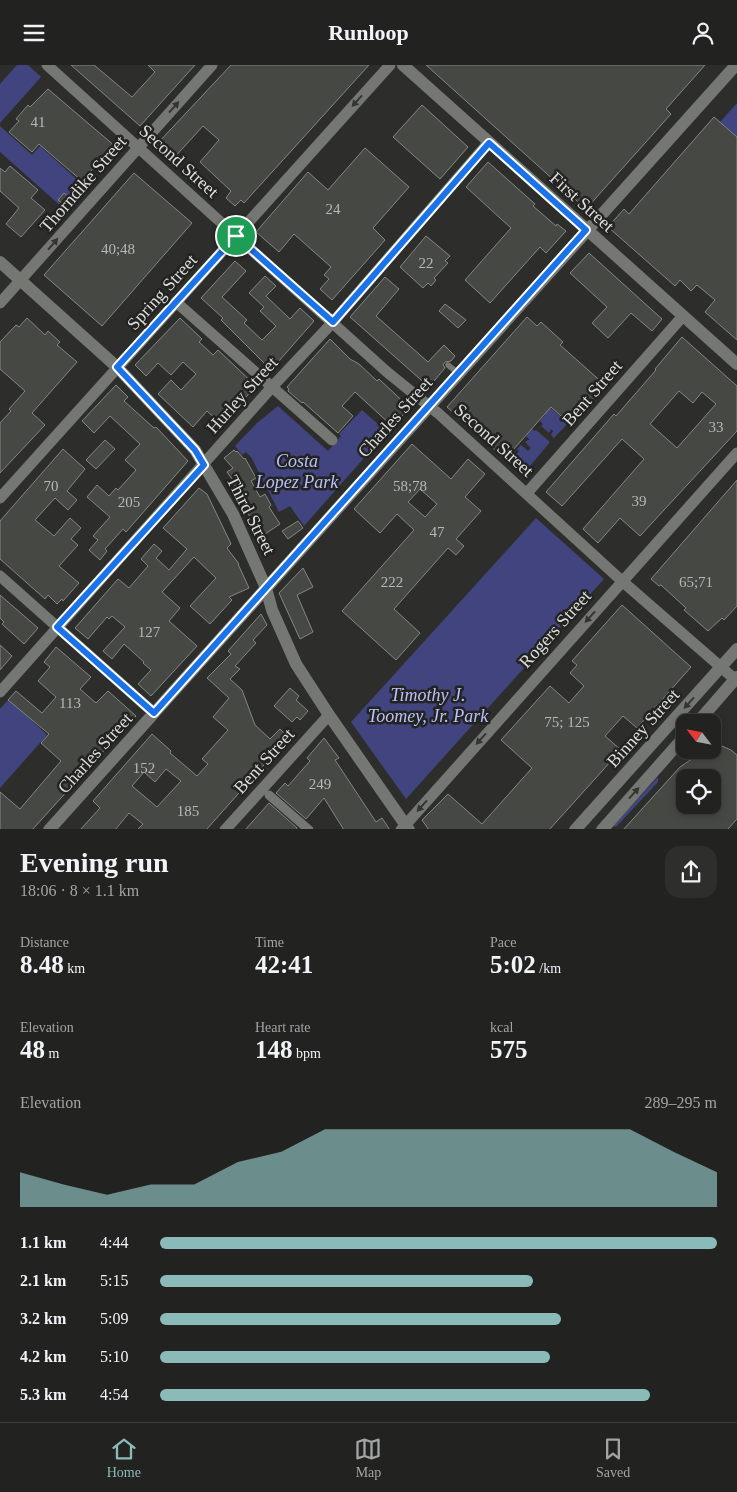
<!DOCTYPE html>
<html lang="en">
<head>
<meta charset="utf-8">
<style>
  :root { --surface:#222220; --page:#2e2f2d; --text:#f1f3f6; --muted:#a2a4a5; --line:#3f3f3e; --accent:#8bbbb9 }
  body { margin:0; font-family:Georgia,serif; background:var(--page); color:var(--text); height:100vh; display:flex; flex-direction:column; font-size:19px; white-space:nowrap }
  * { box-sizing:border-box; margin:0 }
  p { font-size:16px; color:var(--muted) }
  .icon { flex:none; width:28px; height:28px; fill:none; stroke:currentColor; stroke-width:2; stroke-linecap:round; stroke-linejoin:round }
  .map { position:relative; height:764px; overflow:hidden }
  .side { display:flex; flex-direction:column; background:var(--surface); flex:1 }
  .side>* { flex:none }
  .needle { width:32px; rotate:302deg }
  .buttons { position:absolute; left:676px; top:649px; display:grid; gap:10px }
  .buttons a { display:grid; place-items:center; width:45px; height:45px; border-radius:10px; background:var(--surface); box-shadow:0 2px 8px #0003,0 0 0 1px var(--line); font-size:25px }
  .pin { position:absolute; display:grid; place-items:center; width:42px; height:42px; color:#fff; margin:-21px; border:2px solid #fff; border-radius:50%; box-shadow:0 1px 5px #0007 }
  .round { display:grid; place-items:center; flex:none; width:52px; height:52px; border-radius:15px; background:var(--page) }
  .summary { display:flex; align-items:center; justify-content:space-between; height:85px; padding:0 20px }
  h1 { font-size:28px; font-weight:700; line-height:38px }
  .figures { display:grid; grid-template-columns:repeat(3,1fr); gap:8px; height:85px; padding:5px 20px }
  .figures div { display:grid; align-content:center }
  .figures b { font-size:25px; font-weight:700 }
  .figures small { font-size:14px; font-weight:400 }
  .figures p { font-size:14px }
  .chart { height:140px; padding:10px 20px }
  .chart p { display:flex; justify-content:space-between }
  .chart svg { width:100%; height:90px; margin-top:5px; fill:var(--accent); opacity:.7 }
  ul { padding:0 20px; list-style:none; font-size:16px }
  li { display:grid; grid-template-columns:80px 60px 1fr; align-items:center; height:38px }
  li i { height:12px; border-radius:6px; background:var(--accent) }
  header { display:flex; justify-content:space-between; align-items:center; height:65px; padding:0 20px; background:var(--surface); font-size:22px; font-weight:700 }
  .menu { display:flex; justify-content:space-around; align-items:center; height:70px; border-top:1px solid var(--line); background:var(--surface); font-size:14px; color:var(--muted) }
  .menu a { display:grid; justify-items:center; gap:2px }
  .menu .current { color:var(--accent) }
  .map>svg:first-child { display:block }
  .green { fill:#41447f }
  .building { fill:#464844; stroke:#858783; fill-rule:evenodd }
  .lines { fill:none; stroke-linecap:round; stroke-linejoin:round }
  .service { stroke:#757773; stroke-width:5.5 }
  .pedestrian { stroke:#757773; stroke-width:9 }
  .minor { stroke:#757773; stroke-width:11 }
  .tertiary { stroke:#757773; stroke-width:12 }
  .secondary { stroke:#757773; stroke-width:12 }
  .oneway { fill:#333531 }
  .route-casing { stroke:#fff; stroke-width:10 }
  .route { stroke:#1a73e8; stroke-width:6 }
  .labels { text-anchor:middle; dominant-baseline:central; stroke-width:5; stroke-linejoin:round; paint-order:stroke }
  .number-label { font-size:15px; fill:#b6b8b5 }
  .street-label { font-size:18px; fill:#dcdddb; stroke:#232421 }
  .park-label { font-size:18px; font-style:italic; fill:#b9c0fa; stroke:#232421 }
</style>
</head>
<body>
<header><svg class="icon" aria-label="menu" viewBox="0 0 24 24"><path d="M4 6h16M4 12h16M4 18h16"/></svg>Runloop<svg class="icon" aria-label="person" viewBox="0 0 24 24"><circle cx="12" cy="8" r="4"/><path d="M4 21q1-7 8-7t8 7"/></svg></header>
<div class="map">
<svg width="737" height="765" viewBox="0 0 737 765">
  <rect width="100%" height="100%" fill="#2d2e2b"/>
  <g class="green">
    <path d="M 17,0 L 28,0 L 41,12 L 0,58 L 0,19 Z"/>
    <path d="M 737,38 L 737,72 L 720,57 Z"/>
    <path d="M 0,61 L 32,90 L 40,81 L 84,121 L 63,143 L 0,87 Z"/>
    <path d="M 547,340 L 568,358 L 554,373 L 551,370 L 553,366 L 551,364 L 549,368 L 541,361 L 543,359 L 540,356 L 545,350 L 542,348 Z"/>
    <path d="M 278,341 L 328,386 L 341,371 L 339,369 L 362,345 L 387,367 L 304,461 L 290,441 L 279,447 L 251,392 L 246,387 L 242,390 L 235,381 L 257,358 Z"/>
    <path d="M 532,364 L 535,366 L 536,365 L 550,377 L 525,407 L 511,396 L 519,386 L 517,384 L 521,380 L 528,386 L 531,383 L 525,377 L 528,375 L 530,375 L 526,371 Z"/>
    <path d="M 536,453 L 604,514 L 406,734 L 351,657 Z"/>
    <path d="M 9,634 L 47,670 L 0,723 L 0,644 Z"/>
    <path d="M 658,712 L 658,717 L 616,762 L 613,761 Z"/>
  </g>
  <g class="building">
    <path d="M 71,0 L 94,0 L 132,32 L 155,7 L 148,0 L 195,0 L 140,61 Z"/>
    <path d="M 231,0 L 369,0 L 244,138 L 241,135 L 235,141 L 226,133 L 231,126 L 200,97 L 219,75 L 203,61 L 173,94 L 157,79 Z"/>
    <path d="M 426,0 L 705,0 L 666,44 L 671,49 L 586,144 Z"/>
    <path d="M 48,24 L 116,82 L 102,99 L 99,97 L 82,116 L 39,79 L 32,87 L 9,67 L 19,56 L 16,54 L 28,40 L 30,42 Z"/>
    <path d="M 422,40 L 468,82 L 440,114 L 393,72 Z"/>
    <path d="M 714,52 L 737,72 L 737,275 L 705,247 L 715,235 L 697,220 L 691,226 L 680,215 L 675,221 L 608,162 L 624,144 L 629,149 Z"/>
    <path d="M 365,83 L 409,122 L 373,163 L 385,175 L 332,235 L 320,224 L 329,214 L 324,210 L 331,202 L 294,169 L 279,187 L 256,167 L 308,107 L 328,125 Z"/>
    <path d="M 488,97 L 535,139 L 533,141 L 556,161 L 557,159 L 566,166 L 546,188 L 540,182 L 490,238 L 465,215 L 511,163 L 466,122 Z"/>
    <path d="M 10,101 L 38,125 L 31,133 L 45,145 L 21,172 L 6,159 L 19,143 L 0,126 L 0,103 L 5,107 Z"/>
    <path d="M 134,108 L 192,158 L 102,261 L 44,210 Z"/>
    <path d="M 64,128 L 71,134 L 65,141 L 58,135 Z"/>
    <path d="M 426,171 L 450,191 L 445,196 L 448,198 L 434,213 L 436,215 L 431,221 L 428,218 L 423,223 L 400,202 Z"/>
    <path d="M 589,188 L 662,254 L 652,266 L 631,248 L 608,273 L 592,258 L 607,242 L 570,208 Z"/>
    <path d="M 235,196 L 246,206 L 222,232 L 247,255 L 244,258 L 262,275 L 276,261 L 260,246 L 264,242 L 249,228 L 265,211 L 276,221 L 266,231 L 290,254 L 300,243 L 314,256 L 271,305 L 221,255 L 223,253 L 201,233 Z"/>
    <path d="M 385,212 L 399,224 L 376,251 L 428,297 L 444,280 L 455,291 L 451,296 L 445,297 L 443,300 L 445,303 L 429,322 L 350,252 Z"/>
    <path d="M 445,239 L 466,255 L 458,263 L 439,246 Z"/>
    <path d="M 527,252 L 537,261 L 541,257 L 563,277 L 560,280 L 605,320 L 570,359 L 551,342 L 505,394 L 447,342 Z"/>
    <path d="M 27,253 L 45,270 L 48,266 L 60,277 L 57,280 L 77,297 L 32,348 L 45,360 L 0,408 L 0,358 L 11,346 L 9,344 L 25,326 L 0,304 L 0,277 L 16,260 L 19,262 Z"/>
    <path d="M 180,253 L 202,274 L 199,277 L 213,290 L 218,285 L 256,321 L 221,359 L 207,346 L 193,362 L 158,329 L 171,315 L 181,325 L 196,309 L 183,297 L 171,310 L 158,298 L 146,311 L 135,300 Z"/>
    <path d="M 682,272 L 737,321 L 737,366 L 640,471 L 620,453 L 598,478 L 583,464 L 644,394 L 622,374 L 562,441 L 546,427 L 614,349 L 616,351 L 656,305 L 655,304 ZM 679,326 L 693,338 L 702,327 L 716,339 L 677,383 L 650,359 Z"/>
    <path d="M 330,274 L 350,294 L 359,299 L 377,316 L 379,314 L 410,343 L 395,358 L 394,357 L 391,360 L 355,327 L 342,341 L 353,351 L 338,368 L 303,337 L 302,338 L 288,326 L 289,324 L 287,322 Z"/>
    <path d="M 116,320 L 128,332 L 124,336 L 154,363 L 156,362 L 188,396 L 126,467 L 123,464 L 105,484 L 107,486 L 100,495 L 89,485 L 98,475 L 93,471 L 110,452 L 87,432 L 97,420 L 109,431 L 116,423 L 118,425 L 136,405 L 125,395 L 140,379 L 110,351 L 94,368 L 82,356 Z"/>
    <path d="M 105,375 L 115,384 L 96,404 L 86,395 Z"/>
    <path d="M 412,379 L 451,414 L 468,394 L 485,409 L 465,432 L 481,446 L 456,474 L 464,481 L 456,490 L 448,483 L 394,544 L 420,568 L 396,595 L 342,546 L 414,465 L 397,449 L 380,468 L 354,444 ZM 420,424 L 437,439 L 425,452 L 408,437 Z"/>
    <path d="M 63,384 L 85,404 L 67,426 L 77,435 L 68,445 L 55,433 L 35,455 L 54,471 L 70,453 L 81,463 L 71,474 L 78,480 L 59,501 L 79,518 L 63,536 L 62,534 L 57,539 L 48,530 L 45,534 L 0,494 L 0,456 Z"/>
    <path d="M 234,385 L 236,387 L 237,386 L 244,394 L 245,393 L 256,413 L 251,416 L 260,432 L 265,429 L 271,440 L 269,442 L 280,459 L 259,473 L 249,455 L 251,454 L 244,441 L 246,440 L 233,417 L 234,417 L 227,407 L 233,403 L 224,393 Z"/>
    <path d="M 737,415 L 737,541 L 724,555 L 722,553 L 708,566 L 684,545 L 686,543 L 661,520 L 659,521 L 651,514 Z"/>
    <path d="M 199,423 L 207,429 L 231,479 L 227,483 L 239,499 L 238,499 L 249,523 L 229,532 L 232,535 L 210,559 L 190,541 L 216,513 L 194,492 L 162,527 L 180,543 L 169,556 L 197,581 L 151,631 L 138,619 L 151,605 L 143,598 L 144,597 L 124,579 L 112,594 L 103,586 L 125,562 L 112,551 L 109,554 L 107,552 L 88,574 L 75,563 L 118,514 L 129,523 L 148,501 L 141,494 L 154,479 L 162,486 L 156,493 L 169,505 L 187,484 L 163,463 Z"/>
    <path d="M 298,456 L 303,463 L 288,474 L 282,466 Z"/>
    <path d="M 303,503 L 313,522 L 297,530 L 313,567 L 300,574 L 279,528 Z"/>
    <path d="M 0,530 L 38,563 L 24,579 L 2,559 L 4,557 L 0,553 Z"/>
    <path d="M 622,540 L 691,602 L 637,663 L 623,651 L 605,671 L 621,685 L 549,765 L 429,765 L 422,755 L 448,729 L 482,759 L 532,703 L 501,675 L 550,621 L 569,638 L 584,621 L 570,608 L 577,600 L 572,596 Z"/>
    <path d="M 261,549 L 267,560 L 253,575 L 256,578 L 235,601 L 240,604 L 230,614 L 242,625 L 255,660 L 270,674 L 280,664 L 287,671 L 278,681 L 280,682 L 206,765 L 137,765 L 143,759 L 129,748 L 115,765 L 80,765 L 100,743 L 93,736 L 152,669 L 171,686 L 170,688 L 197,711 L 208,699 L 202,694 L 228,665 L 213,652 L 229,633 L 207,613 L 231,589 L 228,586 ZM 166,704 L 181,716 L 157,742 L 132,721 L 144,707 L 155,717 Z"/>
    <path d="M 0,580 L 12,591 L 0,605 Z"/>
    <path d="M 56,582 L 91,612 L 80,624 L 96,638 L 108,626 L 136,651 L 126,663 L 122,660 L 107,678 L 109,680 L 32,765 L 0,765 L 0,727 L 20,744 L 61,696 L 41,678 L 49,669 L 8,635 L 16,626 L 42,648 L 56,632 L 38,616 L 50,602 L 44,597 Z"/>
    <path d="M 290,623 L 299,631 L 296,635 L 308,646 L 300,655 L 297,652 L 292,657 L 274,641 Z"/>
    <path d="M 324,673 L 339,693 L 335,695 L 376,757 L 382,753 L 390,765 L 344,765 L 324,733 L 306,754 L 276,728 L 285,718 L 288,721 L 310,696 L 307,693 Z"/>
    <path d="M 722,681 L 731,685 L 737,690 L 737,754 L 727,765 L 623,765 L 680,702 L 702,687 L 712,685 L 712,682 ZM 685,712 L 712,712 L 712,740 L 685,740 Z"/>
    <path d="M 269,738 L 297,763 L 296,765 L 245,765 Z"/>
  </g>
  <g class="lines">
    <path class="service" d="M 448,300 L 458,308"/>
    <path class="pedestrian" d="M 269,730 L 309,765"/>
    <g class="minor">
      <path d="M 47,0 L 236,171 L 387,307 L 439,349 L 622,516 L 737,616"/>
      <path d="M 176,237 L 332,375"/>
      <path d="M 0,238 L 212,0"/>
      <path d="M 527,428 L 683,251"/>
      <path d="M 0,433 L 390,0"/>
      <path d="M 0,511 L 154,648"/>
      <path d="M 0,627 L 272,322 L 333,257 L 489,77"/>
      <path d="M 225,765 L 329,650"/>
      <path d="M 401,765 L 737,388"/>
    </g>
    <g class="tertiary">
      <path d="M 403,0 L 737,299"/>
      <path d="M 49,765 L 736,0"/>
    </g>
    <g class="secondary">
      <path d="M 0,197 L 117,302 L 195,385 L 233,449 L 266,523 L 272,545 L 296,599 L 329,650 L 409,765"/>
      <path d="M 697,658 L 737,612"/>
      <path d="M 575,765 L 737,584"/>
      <path d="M 602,765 L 685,671"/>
    </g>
  </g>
  <defs><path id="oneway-solid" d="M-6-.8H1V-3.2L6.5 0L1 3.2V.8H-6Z" transform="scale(1.25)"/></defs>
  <g class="oneway">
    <use href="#oneway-solid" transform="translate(357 36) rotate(132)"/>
    <use href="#oneway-solid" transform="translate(174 42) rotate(-48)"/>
    <use href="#oneway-solid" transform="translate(53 179) rotate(-49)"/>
    <use href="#oneway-solid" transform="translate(590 552) rotate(132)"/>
    <use href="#oneway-solid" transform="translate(689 638) rotate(132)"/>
    <use href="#oneway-solid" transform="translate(481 674) rotate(132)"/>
    <use href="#oneway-solid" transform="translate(634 728) rotate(-48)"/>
    <use href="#oneway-solid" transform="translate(422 741) rotate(132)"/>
  </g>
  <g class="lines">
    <g class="route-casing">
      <path id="route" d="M 489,78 L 586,165 L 154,648 L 57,562 L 204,400 L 195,385 L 117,302 L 236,171 L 333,257 Z"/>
    </g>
    <use href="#route" class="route"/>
  </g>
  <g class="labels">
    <g class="number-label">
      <text x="38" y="57">41</text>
      <text x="333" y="144">24</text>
      <text x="118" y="184">40;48</text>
      <text x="426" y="198">22</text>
      <text x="716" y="362">33</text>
      <text x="51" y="421">70</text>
      <text x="410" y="421">58;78</text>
      <text x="639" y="436">39</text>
      <text x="129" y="437">205</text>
      <text x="437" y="467">47</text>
      <text x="392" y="517">222</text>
      <text x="696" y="517">65;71</text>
      <text x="149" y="567">127</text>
      <text x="70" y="638">113</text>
      <text x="567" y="657">75; 125</text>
      <text x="144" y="703">152</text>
      <text x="320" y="719">249</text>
      <text x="188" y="746">185</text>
    </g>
    <g class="street-label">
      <text transform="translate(179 96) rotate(42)">Second Street</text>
      <text transform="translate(83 119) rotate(-49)">Thorndike Street</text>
      <text transform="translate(582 137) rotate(42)">First Street</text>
      <text transform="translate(162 227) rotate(-48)">Spring Street</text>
      <text transform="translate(592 328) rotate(-49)">Bent Street</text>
      <text transform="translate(242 330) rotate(-48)">Hurley Street</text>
      <text transform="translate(395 352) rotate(-48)">Charles Street</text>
      <text transform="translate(494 375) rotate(42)">Second Street</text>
      <text transform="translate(251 450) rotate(63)">Third Street</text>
      <text transform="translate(555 564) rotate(-48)">Rogers Street</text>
      <text transform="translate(643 663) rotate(-48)">Binney Street</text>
      <text transform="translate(95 688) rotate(-48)">Charles Street</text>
      <text transform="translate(264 696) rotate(-48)">Bent Street</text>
    </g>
    <g class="park-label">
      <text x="297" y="396">Costa<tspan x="297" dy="21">Lopez Park</tspan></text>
      <text x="428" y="630">Timothy J.<tspan x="428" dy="21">Toomey, Jr. Park</tspan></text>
    </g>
  </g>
</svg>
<div class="buttons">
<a><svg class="needle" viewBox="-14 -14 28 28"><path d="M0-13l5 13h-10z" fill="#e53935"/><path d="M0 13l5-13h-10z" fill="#a2a4a5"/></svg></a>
<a><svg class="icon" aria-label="locate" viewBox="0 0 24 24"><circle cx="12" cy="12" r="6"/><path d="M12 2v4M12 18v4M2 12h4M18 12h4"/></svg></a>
</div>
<div class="pin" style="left:236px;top:171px;background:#1e9e55"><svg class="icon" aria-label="arrive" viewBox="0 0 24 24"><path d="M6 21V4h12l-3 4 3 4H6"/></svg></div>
</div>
<section class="side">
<div class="summary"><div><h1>Evening run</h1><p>18:06 · 8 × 1.1 km</p></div><a class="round"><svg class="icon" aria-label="share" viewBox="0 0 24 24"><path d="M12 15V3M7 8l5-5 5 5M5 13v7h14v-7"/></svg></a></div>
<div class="figures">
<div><p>Distance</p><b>8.48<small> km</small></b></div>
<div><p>Time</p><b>42:41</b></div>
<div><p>Pace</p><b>5:02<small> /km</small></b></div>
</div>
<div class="figures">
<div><p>Elevation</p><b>48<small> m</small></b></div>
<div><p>Heart rate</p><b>148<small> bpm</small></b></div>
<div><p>kcal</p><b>575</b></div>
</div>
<div class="chart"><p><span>Elevation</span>289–295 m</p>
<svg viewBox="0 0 160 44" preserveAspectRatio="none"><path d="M0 44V27L10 33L20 38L30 33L40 33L50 22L60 17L70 6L80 6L90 6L100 6L110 6L120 6L130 6L140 6L150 17L160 27V44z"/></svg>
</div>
<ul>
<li><b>1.1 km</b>4:44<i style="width:100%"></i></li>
<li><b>2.1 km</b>5:15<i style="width:67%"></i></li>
<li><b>3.2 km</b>5:09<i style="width:72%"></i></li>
<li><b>4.2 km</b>5:10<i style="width:70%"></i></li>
<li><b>5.3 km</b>4:54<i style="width:88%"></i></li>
</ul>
</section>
<nav class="menu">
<a class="current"><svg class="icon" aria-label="home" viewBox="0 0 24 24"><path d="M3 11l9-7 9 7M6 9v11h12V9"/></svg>Home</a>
<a><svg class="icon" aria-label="map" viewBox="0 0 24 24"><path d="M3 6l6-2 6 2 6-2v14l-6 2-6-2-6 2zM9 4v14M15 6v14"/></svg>Map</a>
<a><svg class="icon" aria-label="saved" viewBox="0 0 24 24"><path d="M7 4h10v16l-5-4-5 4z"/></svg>Saved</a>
</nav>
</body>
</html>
